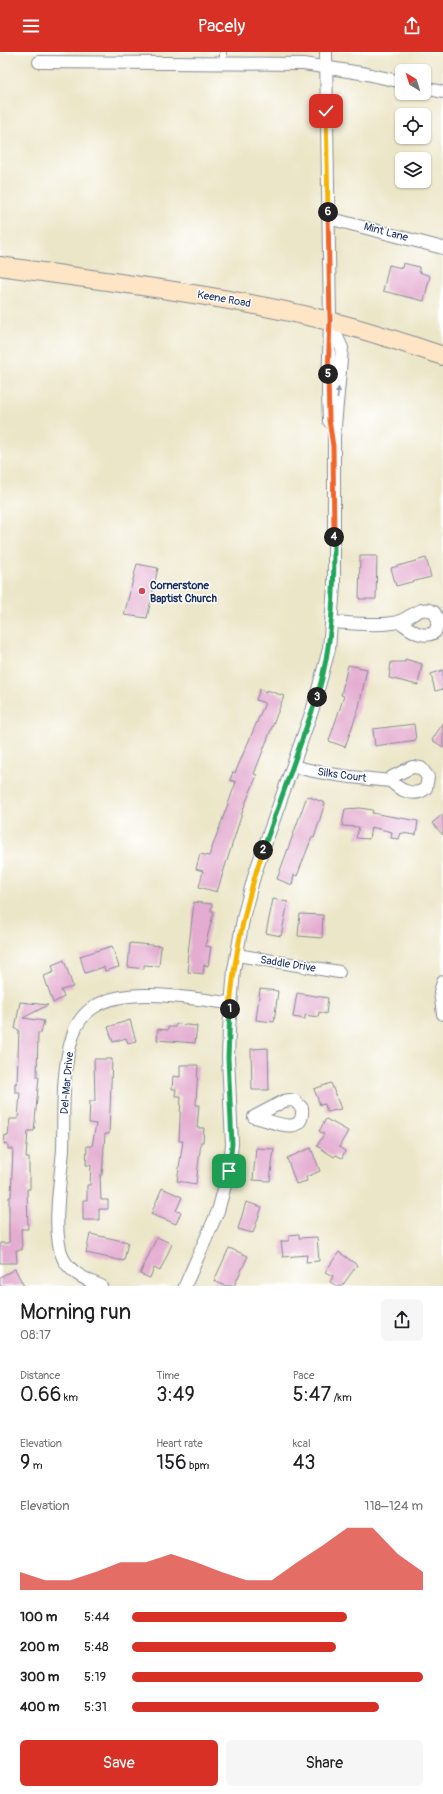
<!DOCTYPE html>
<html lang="en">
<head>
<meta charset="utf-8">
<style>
  :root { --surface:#fff; --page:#f6f6f6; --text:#202124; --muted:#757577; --accent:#d93025 }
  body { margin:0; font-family:Pangolin,sans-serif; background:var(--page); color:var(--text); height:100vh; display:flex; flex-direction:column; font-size:15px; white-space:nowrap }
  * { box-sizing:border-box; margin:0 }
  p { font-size:13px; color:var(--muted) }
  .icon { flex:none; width:22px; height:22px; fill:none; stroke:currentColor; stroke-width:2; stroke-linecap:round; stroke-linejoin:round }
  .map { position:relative; height:1234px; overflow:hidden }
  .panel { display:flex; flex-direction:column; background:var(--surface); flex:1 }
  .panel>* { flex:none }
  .needle { width:26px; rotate:322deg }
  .tools { position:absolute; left:395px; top:12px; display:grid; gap:8px }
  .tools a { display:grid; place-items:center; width:36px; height:36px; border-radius:6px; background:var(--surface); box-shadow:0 1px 3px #0004; font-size:20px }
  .pin { position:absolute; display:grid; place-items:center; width:34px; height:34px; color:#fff; margin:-17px; border-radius:8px; box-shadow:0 2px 6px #0006 }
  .km { position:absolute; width:20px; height:20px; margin:-10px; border-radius:50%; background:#222; color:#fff; font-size:11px; line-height:20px; text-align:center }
  .round { display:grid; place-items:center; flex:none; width:42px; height:42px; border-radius:6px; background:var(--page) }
  .headline { display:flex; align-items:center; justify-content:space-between; height:68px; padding:0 20px }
  h1 { font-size:22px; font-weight:600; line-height:30px }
  .stats { display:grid; grid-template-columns:repeat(3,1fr); gap:6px; height:68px; padding:4px 20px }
  .stats div { display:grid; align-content:center }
  .stats b { font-size:20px; font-weight:600 }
  .stats small { font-size:11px; font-weight:400 }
  .stats p { font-size:11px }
  .chart { height:112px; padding:8px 20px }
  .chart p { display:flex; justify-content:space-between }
  .chart svg { width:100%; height:72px; margin-top:4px; fill:var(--accent); opacity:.7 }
  .primary-button { display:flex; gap:8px; margin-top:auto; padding:8px 20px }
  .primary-button a { flex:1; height:46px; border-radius:6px; background:var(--accent); color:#fff; font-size:16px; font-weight:600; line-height:46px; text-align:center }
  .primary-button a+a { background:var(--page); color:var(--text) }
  ul { padding:0 20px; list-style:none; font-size:13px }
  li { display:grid; grid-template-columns:64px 48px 1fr; align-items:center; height:30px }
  li i { height:10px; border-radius:5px; background:var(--accent) }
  header { display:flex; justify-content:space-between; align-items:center; height:52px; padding:0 20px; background:var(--accent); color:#fff; font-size:18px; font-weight:600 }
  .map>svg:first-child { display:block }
  .building { fill:#e4acd0 }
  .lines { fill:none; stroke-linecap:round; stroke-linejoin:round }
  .service-casing { stroke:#848a93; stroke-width:8 }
  .minor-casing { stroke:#848a93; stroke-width:14 }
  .secondary-casing { stroke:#848a93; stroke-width:20 }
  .service { stroke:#fff; stroke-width:6 }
  .minor { stroke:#fff; stroke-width:12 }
  .secondary { stroke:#fde5c5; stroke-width:18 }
  .oneway { fill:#8d97ae }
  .split-1-casing { stroke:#fff; stroke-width:8 }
  .split-2-casing { stroke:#fff; stroke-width:8 }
  .split-3-casing { stroke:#fff; stroke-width:8 }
  .split-4-casing { stroke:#fff; stroke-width:8 }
  .split-5-casing { stroke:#fff; stroke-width:8 }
  .split-6-casing { stroke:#fff; stroke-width:8 }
  .split-7-casing { stroke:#fff; stroke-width:8 }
  .split-1 { stroke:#22a559; stroke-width:5 }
  .split-2 { stroke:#f5b400; stroke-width:5 }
  .split-3 { stroke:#22a559; stroke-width:5 }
  .split-4 { stroke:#22a559; stroke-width:5 }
  .split-5 { stroke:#f0652b; stroke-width:5 }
  .split-6 { stroke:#f0652b; stroke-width:5 }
  .split-7 { stroke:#f5b400; stroke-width:5 }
  .poi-dot { fill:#d1495b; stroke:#fff; stroke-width:1.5 }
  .labels { text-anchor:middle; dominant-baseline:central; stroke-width:3; stroke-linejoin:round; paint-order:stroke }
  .street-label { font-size:11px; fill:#1b2f5e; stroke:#fff }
  .poi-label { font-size:11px; font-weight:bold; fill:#1b2f5e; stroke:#fff; text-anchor:start }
</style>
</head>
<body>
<header><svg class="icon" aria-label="menu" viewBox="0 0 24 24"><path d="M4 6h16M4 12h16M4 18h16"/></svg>Pacely<svg class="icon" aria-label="share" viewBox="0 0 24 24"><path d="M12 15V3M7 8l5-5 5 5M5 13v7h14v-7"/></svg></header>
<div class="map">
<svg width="443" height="1234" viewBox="0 0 443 1234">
  <rect width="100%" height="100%" fill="#fff"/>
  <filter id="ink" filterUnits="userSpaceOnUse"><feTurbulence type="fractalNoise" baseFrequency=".025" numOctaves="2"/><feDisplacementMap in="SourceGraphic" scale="8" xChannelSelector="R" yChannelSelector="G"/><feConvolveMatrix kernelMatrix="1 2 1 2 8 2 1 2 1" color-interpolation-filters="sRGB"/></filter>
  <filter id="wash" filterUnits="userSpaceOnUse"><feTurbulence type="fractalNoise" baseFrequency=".012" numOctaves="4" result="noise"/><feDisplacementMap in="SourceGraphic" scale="16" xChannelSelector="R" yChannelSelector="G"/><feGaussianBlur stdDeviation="0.9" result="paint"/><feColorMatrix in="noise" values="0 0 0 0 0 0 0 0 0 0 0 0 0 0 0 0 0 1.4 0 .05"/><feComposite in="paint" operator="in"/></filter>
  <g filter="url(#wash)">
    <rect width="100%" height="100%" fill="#ece6c8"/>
    <g id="blocks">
      <g class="building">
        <path d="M 403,211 L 419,215 L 419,220 L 430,224 L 424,249 L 383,239 L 389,213 L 402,216 Z"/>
        <path d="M 360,504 L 377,504 L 376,547 L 359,547 Z"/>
        <path d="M 426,506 L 431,525 L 396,534 L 391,516 Z"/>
        <path d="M 137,512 L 158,516 L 147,566 L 124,563 Z"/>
        <path d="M 405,607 L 422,612 L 418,633 L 389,626 L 391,610 L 405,610 Z"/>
        <path d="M 348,613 L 367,617 L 359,655 L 345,695 L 329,689 L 344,644 L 341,643 Z"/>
        <path d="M 443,618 L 443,637 L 435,639 L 431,622 Z"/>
        <path d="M 260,637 L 266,640 L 267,638 L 284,644 L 254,722 L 257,723 L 244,755 L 217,840 L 199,835 L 203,819 L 196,817 L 200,802 L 209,804 L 236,730 L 230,728 L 233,720 L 235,721 L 265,651 L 256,648 Z"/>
        <path d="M 443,671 L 443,695 L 432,688 Z"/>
        <path d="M 414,672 L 416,688 L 375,694 L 373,677 Z"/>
        <path d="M 307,744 L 325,751 L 314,786 L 312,785 L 297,824 L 294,823 L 292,833 L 277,827 Z"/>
        <path d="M 360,756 L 373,758 L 372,761 L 418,769 L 416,783 L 401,781 L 399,787 L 391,786 L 392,780 L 371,775 L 369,787 L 356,786 L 359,775 L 342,774 L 345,757 Z"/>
        <path d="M 443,762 L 443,783 L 432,771 Z"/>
        <path d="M 273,847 L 288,850 L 281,884 L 266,881 Z"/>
        <path d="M 194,850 L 212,852 L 211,859 L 214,859 L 205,894 L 211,895 L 208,914 L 204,913 L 203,922 L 188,920 L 189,911 L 187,910 Z"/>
        <path d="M 300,862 L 323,863 L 322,886 L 298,884 Z"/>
        <path d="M 130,891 L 161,894 L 159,914 L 144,913 L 144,917 L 128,915 Z"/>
        <path d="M 112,894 L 119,915 L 105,919 L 104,915 L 85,921 L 80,904 Z"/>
        <path d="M 64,908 L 73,935 L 61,938 L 64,945 L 53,951 L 44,924 L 54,920 L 52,913 Z"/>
        <path d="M 260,937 L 278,939 L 274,970 L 256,968 Z"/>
        <path d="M 297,941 L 328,946 L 326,962 L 319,960 L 318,965 L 305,963 L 305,967 L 293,965 Z"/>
        <path d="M 20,950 L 48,953 L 23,966 L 44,969 L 41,981 L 38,981 L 37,1025 L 39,1025 L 34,1079 L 28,1079 L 26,1106 L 29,1106 L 29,1124 L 30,1124 L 30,1137 L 27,1137 L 28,1177 L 21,1177 L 22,1198 L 16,1198 L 17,1211 L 0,1211 L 0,1191 L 9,1191 L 9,1145 L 11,1145 L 13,1097 L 8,1097 L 8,1093 L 4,1092 L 5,1083 L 8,1084 L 10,1067 L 18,1067 L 20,1040 L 15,1040 L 15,1031 L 17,1031 L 19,978 L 15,977 Z"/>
        <path d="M 130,968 L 136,989 L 128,991 L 126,986 L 113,990 L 108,975 Z"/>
        <path d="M 176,972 L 197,974 L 195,991 L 157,988 L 158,977 L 168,978 L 168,975 L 175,975 Z"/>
        <path d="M 268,996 L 269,1038 L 252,1038 L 251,997 Z"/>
        <path d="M 94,1007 L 112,1007 L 109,1082 L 105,1082 L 102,1123 L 100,1123 L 101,1148 L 108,1148 L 108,1157 L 99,1157 L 99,1168 L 83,1168 L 83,1148 L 87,1148 L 87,1133 L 90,1133 L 91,1113 L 86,1113 L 87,1094 L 92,1094 L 96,1072 L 89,1071 L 90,1049 L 95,1049 Z"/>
        <path d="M 180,1013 L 198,1013 L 196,1053 L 199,1053 L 197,1076 L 204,1076 L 203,1090 L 201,1090 L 196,1132 L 177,1129 L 183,1089 L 179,1089 L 181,1044 L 175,1044 L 176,1037 L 172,1037 L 173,1024 L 180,1025 Z"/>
        <path d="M 331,1031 L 341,1057 L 327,1060 L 325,1052 L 320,1053 L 314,1037 Z"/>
        <path d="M 326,1067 L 348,1079 L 339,1095 L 345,1099 L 342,1106 L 336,1103 L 334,1105 L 317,1094 L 324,1082 L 319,1079 Z"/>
        <path d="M 256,1096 L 274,1097 L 270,1129 L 253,1128 Z"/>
        <path d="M 311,1096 L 320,1119 L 306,1125 L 307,1129 L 296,1132 L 287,1106 Z"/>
        <path d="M 162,1136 L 182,1145 L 176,1159 L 181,1160 L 176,1172 L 151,1162 Z"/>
        <path d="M 246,1150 L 262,1155 L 253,1181 L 238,1177 Z"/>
        <path d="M 90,1182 L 128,1190 L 124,1209 L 86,1201 Z"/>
        <path d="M 299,1182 L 299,1186 L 317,1185 L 319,1209 L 306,1210 L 307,1203 L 283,1205 L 281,1189 L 289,1189 L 289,1183 Z"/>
        <path d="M 157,1185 L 172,1192 L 160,1219 L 154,1216 L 150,1226 L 140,1222 Z"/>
        <path d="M 229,1196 L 248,1204 L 234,1234 L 225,1234 L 214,1229 Z"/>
        <path d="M 339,1200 L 357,1213 L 342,1234 L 337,1234 L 330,1230 L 333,1224 L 325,1220 Z"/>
        <path d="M 15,1217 L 24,1234 L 0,1234 L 0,1225 Z"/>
      </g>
    </g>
  </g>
  <g filter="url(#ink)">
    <use href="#blocks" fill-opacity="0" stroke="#848a93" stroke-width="1"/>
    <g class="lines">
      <g class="service-casing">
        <path id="service" d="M 223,0 L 223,11"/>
      </g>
      <g class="minor-casing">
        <g id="minor">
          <path d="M 326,0 L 330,269 L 328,342 L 329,369"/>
          <path d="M 39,10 L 304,12 L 367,22 L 402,30"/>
          <path d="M 424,36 L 443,40"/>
          <path d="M 328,166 L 443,196"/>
          <path d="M 332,570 C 348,571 387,575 400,569 C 412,565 421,552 434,560 L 439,569 L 435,580 C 422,588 410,577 400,570"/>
          <path d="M 293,714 C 325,723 358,726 391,729"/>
          <path d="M 412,715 L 421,716 L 428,725 L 426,736 C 415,746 399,738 391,729 L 392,725 Z"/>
          <path d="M 237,903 L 339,920"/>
          <path d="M 443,930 L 440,940 L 443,962"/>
          <path d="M 290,1048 L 295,1049 L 302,1056 C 305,1088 269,1067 254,1065 L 284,1049 Z"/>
          <path d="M 101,1234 C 87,1228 70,1221 63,1206 C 51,1179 61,1127 63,1097 C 64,1060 61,1019 73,983 C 76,972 84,961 94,955 C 127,933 192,947 230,951"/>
          <path d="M 185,1234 L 218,1159 L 229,1119 L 232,1092 L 228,1006 L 229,977 L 234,918 L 244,862 L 255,821 L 313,656 L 329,597 L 334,534 L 334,385 L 342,296 L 330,269"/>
        </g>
      </g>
      <g class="secondary-casing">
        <path id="secondary" d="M 0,214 C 109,230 218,242 325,268 C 365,277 404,291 443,304"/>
      </g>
      <use href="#service" class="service"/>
      <use href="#minor" class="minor"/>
      <use href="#secondary" class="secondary"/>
    </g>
    <defs><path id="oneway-solid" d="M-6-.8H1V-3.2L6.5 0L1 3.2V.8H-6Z"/></defs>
    <use class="oneway" href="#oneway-solid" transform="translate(338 341) rotate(-84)"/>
  </g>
  <g class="lines" filter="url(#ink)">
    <g class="split-1-casing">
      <path id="split-1" d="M 229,1119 L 232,1092 L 228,1006 L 230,957"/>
    </g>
    <g class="split-2-casing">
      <path id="split-2" d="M 230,957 C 234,903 246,850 263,798"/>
    </g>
    <g class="split-3-casing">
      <path id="split-3" d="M 263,798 L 317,645"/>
    </g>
    <g class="split-4-casing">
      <path id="split-4" d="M 317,645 C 333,592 334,540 334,485"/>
    </g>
    <g class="split-5-casing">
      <path id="split-5" d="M 328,322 L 329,368 L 333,394 L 334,485"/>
    </g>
    <g class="split-6-casing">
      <path id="split-6" d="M 328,322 L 330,269 L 328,160"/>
    </g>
    <g class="split-7-casing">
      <path id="split-7" d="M 326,59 L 328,160"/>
    </g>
    <use href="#split-1" class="split-1"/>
    <use href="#split-2" class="split-2"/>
    <use href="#split-3" class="split-3"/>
    <use href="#split-4" class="split-4"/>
    <use href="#split-5" class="split-5"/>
    <use href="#split-6" class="split-6"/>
    <use href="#split-7" class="split-7"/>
  </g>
  <circle class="poi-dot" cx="142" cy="539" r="4"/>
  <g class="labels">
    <g class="street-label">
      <text transform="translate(386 180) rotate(15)">Mint Lane</text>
      <text transform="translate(224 247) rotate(10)">Keene Road</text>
      <text transform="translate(342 723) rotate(8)">Silks Court</text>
      <text transform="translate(288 912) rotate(9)">Saddle Drive</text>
      <text transform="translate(67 1031) rotate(-85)">Del-Mar Drive</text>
    </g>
    <g class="poi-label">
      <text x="150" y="533">Cornerstone<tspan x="150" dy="13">Baptist Church</tspan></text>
    </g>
  </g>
</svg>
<div class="tools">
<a><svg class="needle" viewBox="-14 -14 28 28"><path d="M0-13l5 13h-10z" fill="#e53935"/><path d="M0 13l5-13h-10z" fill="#757577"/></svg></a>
<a><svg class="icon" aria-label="locate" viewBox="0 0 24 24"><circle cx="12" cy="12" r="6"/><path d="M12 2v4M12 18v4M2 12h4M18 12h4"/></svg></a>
<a><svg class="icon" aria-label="layers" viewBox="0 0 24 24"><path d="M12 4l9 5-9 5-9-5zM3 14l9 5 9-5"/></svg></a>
</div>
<div class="pin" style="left:229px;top:1119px;background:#1e9e55"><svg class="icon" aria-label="arrive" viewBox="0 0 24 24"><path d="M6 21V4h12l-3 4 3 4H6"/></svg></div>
<div class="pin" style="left:326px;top:59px;background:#d93025"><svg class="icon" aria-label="check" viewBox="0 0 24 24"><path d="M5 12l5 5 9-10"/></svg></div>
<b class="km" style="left:230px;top:957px">1</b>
<b class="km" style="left:263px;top:798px">2</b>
<b class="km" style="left:317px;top:645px">3</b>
<b class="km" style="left:334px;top:485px">4</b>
<b class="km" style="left:328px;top:322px">5</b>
<b class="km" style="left:328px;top:160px">6</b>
</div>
<section class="panel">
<div class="headline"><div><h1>Morning run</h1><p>08:17</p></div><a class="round"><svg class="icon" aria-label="share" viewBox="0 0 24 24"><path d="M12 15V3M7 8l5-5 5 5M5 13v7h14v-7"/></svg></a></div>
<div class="stats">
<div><p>Distance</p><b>0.66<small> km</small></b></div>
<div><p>Time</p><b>3:49</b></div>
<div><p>Pace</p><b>5:47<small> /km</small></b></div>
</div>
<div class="stats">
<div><p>Elevation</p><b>9<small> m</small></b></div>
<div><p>Heart rate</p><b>156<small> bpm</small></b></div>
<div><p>kcal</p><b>43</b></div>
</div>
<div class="chart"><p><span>Elevation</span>118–124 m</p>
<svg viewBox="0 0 160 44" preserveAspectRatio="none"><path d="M0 44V33L10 38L20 38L30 33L40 27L50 27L60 22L70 27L80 33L90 38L100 38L110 27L120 17L130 6L140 6L150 22L160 33V44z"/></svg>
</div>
<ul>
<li><b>100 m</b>5:44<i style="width:74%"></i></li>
<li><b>200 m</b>5:48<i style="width:70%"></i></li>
<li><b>300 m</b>5:19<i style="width:100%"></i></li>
<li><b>400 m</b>5:31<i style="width:85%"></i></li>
</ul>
<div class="primary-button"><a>Save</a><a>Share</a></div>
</section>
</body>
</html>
